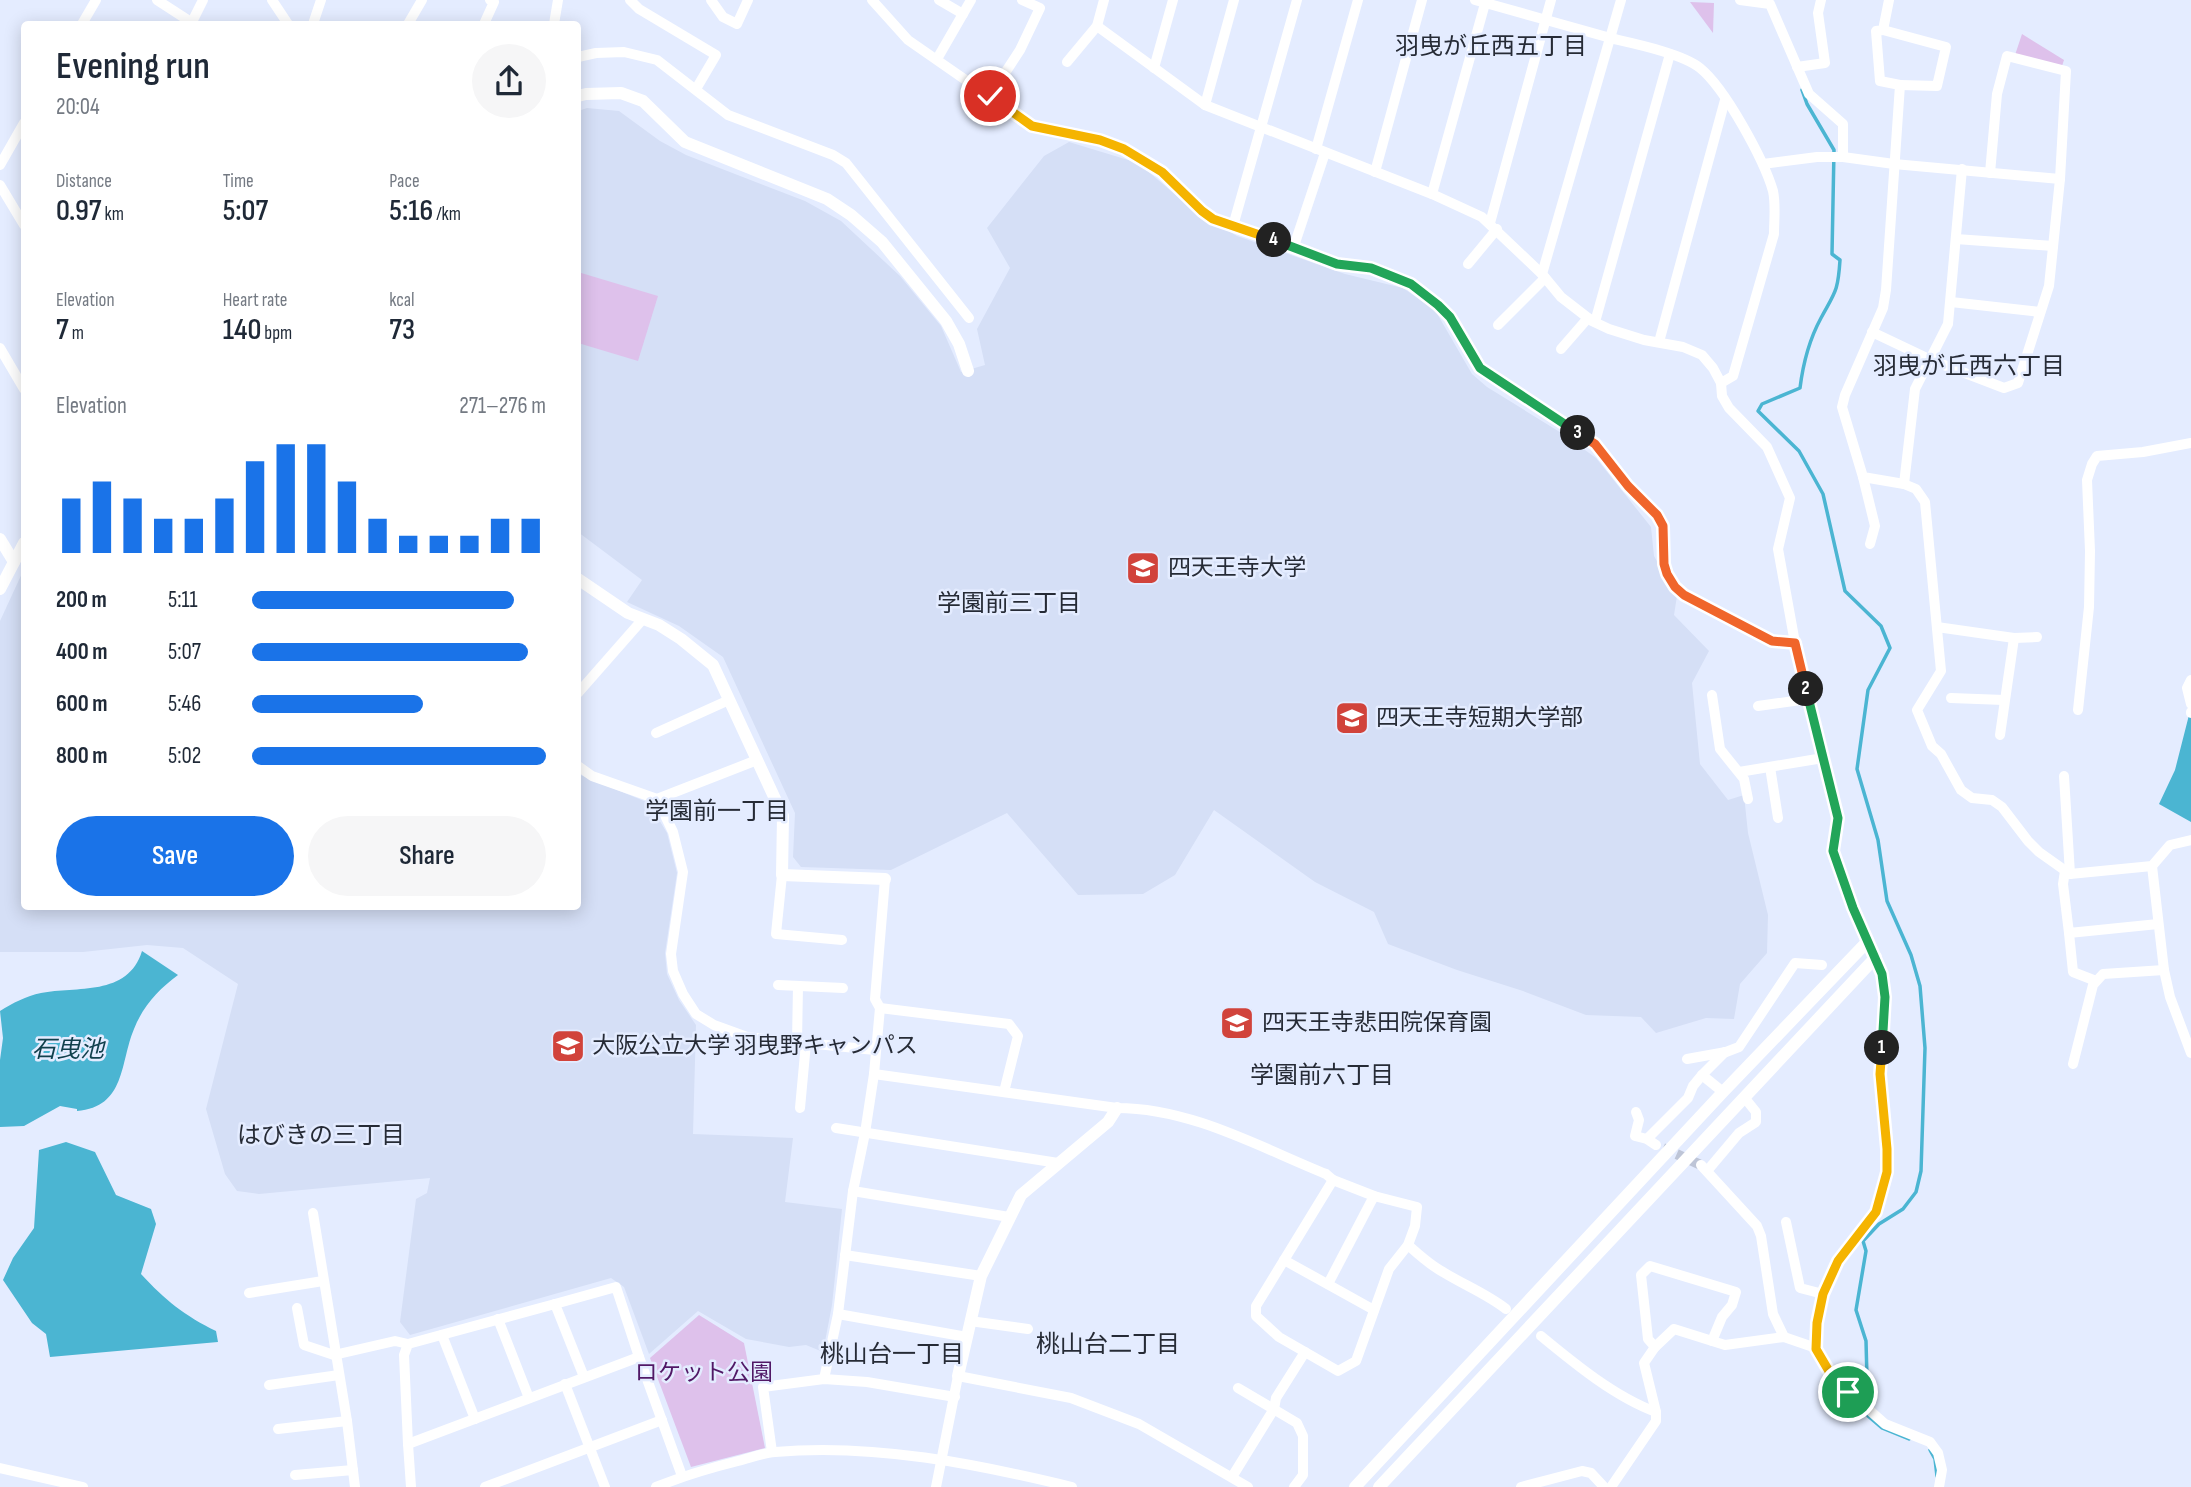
<!DOCTYPE html>
<html lang="en">
<head>
<meta charset="utf-8">
<style>
  :root { --surface:#fff; --page:#f6f6f7; --text:#1f2937; --muted:#747a83; --accent:#1a73e8 }
  body { margin:0; font-family:"Sofia Sans Condensed","Noto Sans JP",sans-serif; background:var(--page); color:var(--text); height:100vh; display:flex; flex-direction:column; font-size:26px; white-space:nowrap }
  * { box-sizing:border-box; margin:0 }
  p { font-size:23px; color:var(--muted) }
  .icon { flex:none; width:38px; height:38px; fill:none; stroke:currentColor; stroke-width:2; stroke-linecap:round; stroke-linejoin:round }
  .map { position:relative; flex:1; overflow:hidden }
  .side { position:absolute; left:21px; top:21px; width:560px; height:889px; display:flex; flex-direction:column; background:var(--surface); border-radius:7px; box-shadow:0 4px 18px #0003 }
  .side>* { flex:none }
  .pin { position:absolute; display:grid; place-items:center; width:60px; height:60px; color:#fff; margin:-30px; border:4px solid #fff; border-radius:50%; box-shadow:0 2px 7px #0007 }
  .km { position:absolute; width:35px; height:35px; margin:-18px; border-radius:50%; background:#222; color:#fff; font-size:19px; line-height:35px; text-align:center }
  .round { display:grid; place-items:center; flex:none; width:74px; height:74px; border-radius:37px; background:var(--page) }
  .headline { display:flex; align-items:center; justify-content:space-between; height:119px; padding:0 35px }
  h1 { font-size:38px; font-weight:600; line-height:52px }
  .stats { display:grid; grid-template-columns:repeat(3,1fr); gap:10px; height:119px; padding:7px 35px }
  .stats div { display:grid; align-content:center }
  .stats b { font-size:30px; font-weight:600 }
  .stats small { font-size:19px; font-weight:400 }
  .stats p { font-size:19px }
  .chart { height:196px; padding:14px 35px }
  .chart p { display:flex; justify-content:space-between }
  .chart svg { width:100%; height:126px; margin-top:7px; stroke:var(--accent); stroke-width:6 }
  .primary-button { display:flex; gap:14px; margin-top:auto; padding:14px 35px }
  .primary-button a { flex:1; height:80px; border-radius:42px; background:var(--accent); color:#fff; font-size:28px; font-weight:600; line-height:80px; text-align:center }
  .primary-button a+a { background:var(--page); color:var(--text) }
  ul { padding:0 35px; list-style:none; font-size:23px }
  li { display:grid; grid-template-columns:112px 84px 1fr; align-items:center; height:52px }
  li i { height:18px; border-radius:9px; background:var(--accent) }
  .map>svg:first-child { display:block }
  .built { fill:#d5dff6 }
  .green { fill:#dec1eb }
  .water { fill:#4bb5d2 }
  .lines { fill:none; stroke-linecap:round; stroke-linejoin:round }
  .stream { stroke:#4bb5d2; stroke-width:3.5 }
  .minor-tunnel { stroke:#bec5d7; stroke-width:10; stroke-dasharray:10 5; stroke-linecap:butt }
  .minor { stroke:#fff; stroke-width:10 }
  .tertiary { stroke:#fff; stroke-width:12 }
  .split-1-casing { stroke:#fff; stroke-width:14 }
  .split-2-casing { stroke:#fff; stroke-width:14 }
  .split-3-casing { stroke:#fff; stroke-width:14 }
  .split-4-casing { stroke:#fff; stroke-width:14 }
  .split-5-casing { stroke:#fff; stroke-width:14 }
  .split-1 { stroke:#f5b400; stroke-width:9 }
  .split-2 { stroke:#22a559; stroke-width:9 }
  .split-3 { stroke:#f0652b; stroke-width:9 }
  .split-4 { stroke:#22a559; stroke-width:9 }
  .split-5 { stroke:#f5b400; stroke-width:9 }
  .labels { text-anchor:middle; dominant-baseline:central; stroke-width:5; stroke-linejoin:round; paint-order:stroke }
  .poi-label { font-size:23px; fill:#262b36; stroke:#e4ecff; text-anchor:start }
  .park-label { font-size:23px; fill:#511866; stroke:#e4ecff }
  .neighbourhood-label { font-size:24px; fill:#262b36; stroke:#e4ecff }
  .water-label { font-size:24px; font-style:italic; fill:#11404d; stroke:#e4ecff }
</style>
</head>
<body>
<div class="map">
<svg width="2191" height="1487" viewBox="0 0 2191 1487">
  <rect width="100%" height="100%" fill="#e4ecff"/>
  <g class="built">
    <path d="M 587,108 L 619,111 L 660,141 L 686,155 L 805,201 L 841,221 L 900,276 L 941,326 L 961,372 L 985,365 L 977,329 L 1010,268 L 987,228 L 1044,156 L 1069,142 L 1138,163 L 1196,212 L 1237,236 L 1345,274 L 1403,288 L 1435,310 L 1472,374 L 1487,387 L 1563,434 L 1596,458 L 1651,527 L 1654,556 L 1677,596 L 1674,615 L 1709,651 L 1692,683 L 1700,764 L 1728,800 L 1744,795 L 1748,833 L 1768,915 L 1767,953 L 1740,984 L 1734,1019 L 1706,1018 L 1656,1033 L 1641,1017 L 1586,1015 L 1523,991 L 1457,970 L 1388,944 L 1374,912 L 1315,882 L 1214,810 L 1175,875 L 1143,894 L 1078,895 L 1007,813 L 891,870 L 801,867 L 793,857 L 795,813 L 723,657 L 679,626 L 627,602 L 642,580 L 578,532 L 578,111 Z"/>
    <path d="M 24,569 L 24,906 L 578,906 L 578,774 L 649,803 L 667,833 L 677,873 L 665,953 L 667,974 L 679,1000 L 696,1025 L 693,1134 L 793,1138 L 785,1202 L 842,1209 L 832,1305 L 823,1352 L 806,1345 L 789,1347 L 746,1339 L 698,1311 L 649,1354 L 624,1287 L 611,1278 L 410,1335 L 400,1322 L 416,1199 L 427,1193 L 430,1178 L 259,1194 L 237,1191 L 225,1174 L 206,1109 L 238,984 L 183,948 L 147,945 L 83,952 L 0,952 L 0,621 Z"/>
  </g>
  <g class="green">
    <path d="M 1690,2 L 1714,3 L 1713,33 Z"/>
    <path d="M 2022,34 L 2064,60 L 2062,66 L 2015,55 Z"/>
    <path d="M 578,272 L 658,296 L 638,361 L 578,343 Z"/>
    <path d="M 699,1315 L 744,1343 L 765,1448 L 691,1467 L 650,1358 Z"/>
  </g>
  <g class="water">
    <path d="M 2189,715 L 2191,715 L 2191,822 L 2159,804 L 2175,770 Z"/>
    <path d="M 142,951 L 178,975 C 159,989 143,1006 134,1029 C 120,1062 126,1107 77,1111 L 77,1109 L 60,1106 L 24,1126 L 0,1127 L 0,1060 L 3,1038 L 0,1011 C 13,1003 26,996 41,993 C 76,986 128,997 142,951 Z"/>
    <path d="M 66,1142 L 95,1152 L 116,1195 L 151,1209 L 156,1224 L 141,1274 C 165,1300 185,1316 216,1331 L 218,1342 L 50,1357 L 46,1334 L 32,1323 L 3,1280 L 13,1258 L 34,1228 L 39,1150 Z"/>
  </g>
  <g class="lines">
    <g class="stream">
      <path d="M 1802,90 L 1807,104 L 1834,150 L 1832,254 L 1840,260 C 1838,292 1835,292 1821,318 C 1809,340 1803,364 1800,388 L 1762,404 L 1758,411 L 1799,451 L 1823,494 L 1845,591 L 1881,626 L 1890,648 L 1868,690 L 1857,769 L 1878,840 L 1887,901 L 1911,955 L 1920,986 L 1925,1048 L 1921,1171 L 1916,1192 L 1903,1209 L 1879,1224 L 1863,1241 L 1866,1251 L 1856,1310 L 1866,1341 L 1868,1416 L 1882,1428 L 1909,1439"/>
      <path d="M 1930,1450 L 1935,1459 L 1937,1476"/>
    </g>
    <path class="minor-tunnel" d="M 1663,1148 L 1701,1165"/>
    <g class="minor">
      <path d="M 157,0 L 194,24"/>
      <path d="M 272,0 L 288,24"/>
      <path d="M 630,0 L 639,9 L 716,55 L 696,89"/>
      <path d="M 711,0 L 723,17 L 737,24 L 748,0"/>
      <path d="M 872,0 L 908,40 L 1032,126 L 1100,140 L 1124,149 L 1162,172 L 1202,211 L 1213,219 L 1294,246 L 1337,264 L 1371,268 L 1393,275 L 1423,292 L 1450,317 L 1480,368 L 1595,444 L 1605,455 L 1628,486 L 1657,515 L 1663,526 L 1664,564 L 1667,574 L 1675,587 L 1684,595 L 1772,641 L 1795,643"/>
      <path d="M 939,0 L 963,14"/>
      <path d="M 1475,0 C 1521,13 1568,26 1614,39 C 1636,44 1683,54 1700,68 C 1725,88 1764,160 1773,191 C 1776,205 1774,220 1774,234 L 1733,376 L 1721,383"/>
      <path d="M 1740,0 L 1770,4 L 1809,94 L 1843,124 L 1843,157"/>
      <path d="M 1889,0 L 1883,30 L 1876,31 L 1880,81 L 1900,85 L 1886,290 L 1883,308 L 1845,395 L 1842,407 L 1863,477 L 1904,484 L 1916,489 L 1925,502 L 1941,671 L 1917,710 L 1932,746 L 1941,754 L 1961,790 L 1972,798 L 1992,800 L 2002,807 L 2028,841 L 2039,852 L 2070,874 L 2152,866 L 2170,845 L 2191,840"/>
      <path d="M 82,24 L 96,0"/>
      <path d="M 191,24 L 203,0"/>
      <path d="M 313,24 L 321,0"/>
      <path d="M 408,24 L 422,0"/>
      <path d="M 484,24 L 494,2 L 490,0"/>
      <path d="M 554,24 L 558,0"/>
      <path d="M 1097,26 L 1205,105 L 1432,194 L 1482,217 L 1542,274 L 1561,297 L 1592,321 L 1609,329 L 1644,340 L 1683,347 L 1702,355 L 1713,368 L 1721,383 L 1722,396 L 1729,408 L 1767,447 L 1790,498 L 1778,549 L 1795,643 L 1838,819 L 1833,851 L 1853,908 L 1882,974 L 1885,997 L 1880,1074 L 1887,1149 L 1887,1172 L 1876,1212 L 1838,1261 L 1823,1294 L 1817,1323 L 1816,1348 L 1833,1378 L 1885,1424 L 1930,1442 L 1938,1453 L 1942,1470 L 1939,1487"/>
      <path d="M 1883,30 L 1946,47 L 1937,86 L 1900,85"/>
      <path d="M 578,57 L 596,53 L 624,52 L 657,60 L 728,115 L 833,155 L 846,163 L 969,318"/>
      <path d="M 937,59 L 971,0"/>
      <path d="M 1067,62 L 1097,26 L 1104,0"/>
      <path d="M 1797,67 L 1825,63 L 1818,13 L 1821,0"/>
      <path d="M 1154,68 L 1173,0"/>
      <path d="M 990,96 L 1020,50 L 1040,8 L 1022,0"/>
      <path d="M 1205,105 L 1234,0"/>
      <path d="M 1316,149 L 1358,0"/>
      <path d="M 1763,164 L 1817,157 L 1843,157 L 1894,164 L 2060,179"/>
      <path d="M 0,165 L 24,123"/>
      <path d="M 1375,172 L 1422,0"/>
      <path d="M 0,185 L 24,225"/>
      <path d="M 1432,194 L 1486,0"/>
      <path d="M 1490,223 L 1551,0"/>
      <path d="M 1233,226 L 1297,0"/>
      <path d="M 1956,239 L 2053,246"/>
      <path d="M 1294,246 L 1325,153"/>
      <path d="M 1468,264 L 1497,229"/>
      <path d="M 1542,274 L 1621,0"/>
      <path d="M 1951,302 L 2040,312"/>
      <path d="M 1595,322 L 1670,54"/>
      <path d="M 1498,325 L 1545,278"/>
      <path d="M 1872,332 L 1931,360 L 2004,388 L 2018,383 L 2049,286 L 2060,179 L 2066,71 L 2007,56 L 1997,94 L 1990,173"/>
      <path d="M 1659,342 L 1725,100"/>
      <path d="M 0,348 L 24,389"/>
      <path d="M 1561,349 L 1588,318"/>
      <path d="M 1863,477 L 1875,526 L 1870,544"/>
      <path d="M 1904,484 L 1915,389 L 1948,324 L 1962,169"/>
      <path d="M 1937,627 L 2014,638 L 2037,637"/>
      <path d="M 2191,680 L 2187,688 L 2191,704"/>
      <path d="M 578,693 L 643,619"/>
      <path d="M 1712,695 L 1720,749 L 1744,779 L 1748,799"/>
      <path d="M 1951,698 L 2004,700"/>
      <path d="M 1758,706 L 1808,699"/>
      <path d="M 2078,710 L 2089,607 L 2090,551 L 2087,480 L 2092,464 L 2097,456 L 2143,452 L 2191,443"/>
      <path d="M 2191,713 L 2191,712"/>
      <path d="M 656,733 L 729,700"/>
      <path d="M 2000,735 L 2014,638"/>
      <path d="M 578,766 L 592,776 L 657,799 L 673,832 L 683,872 L 671,954 L 673,971 L 683,994 L 696,1014 L 714,1025 L 747,1037 L 875,1050"/>
      <path d="M 1770,767 L 1778,818"/>
      <path d="M 1739,772 L 1823,758"/>
      <path d="M 2064,776 L 2070,874"/>
      <path d="M 657,799 L 757,760"/>
      <path d="M 2152,866 L 2164,970 L 2170,997 L 2191,1053"/>
      <path d="M 2065,871 L 2063,884 L 2069,933 L 2158,924"/>
      <path d="M 782,875 L 776,934 L 842,940"/>
      <path d="M 2069,933 L 2073,972 L 2096,981"/>
      <path d="M 778,985 L 843,988"/>
      <path d="M 880,1008 L 1009,1024 L 1018,1036 L 1004,1092"/>
      <path d="M 797,1042 L 798,986"/>
      <path d="M 1687,1059 L 1726,1052 L 1739,1047 L 1795,963 L 1822,965"/>
      <path d="M 2073,1064 L 2093,985 L 2103,974 L 2164,970"/>
      <path d="M 874,1074 L 1117,1108 C 1191,1108 1259,1147 1326,1174 L 1333,1180"/>
      <path d="M 1702,1075 L 1723,1092"/>
      <path d="M 800,1108 L 806,1043"/>
      <path d="M 1636,1112 L 1639,1120 L 1635,1136 L 1647,1139 L 1656,1145"/>
      <path d="M 836,1128 L 1058,1163"/>
      <path d="M 1647,1139 L 1688,1098 L 1693,1086 L 1702,1075 L 1725,1052"/>
      <path d="M 1701,1165 L 1757,1226 L 1761,1236 L 1773,1314 L 1784,1337"/>
      <path d="M 1707,1171 L 1739,1133 L 1756,1122 L 1756,1112 L 1744,1097"/>
      <path d="M 1333,1180 L 1374,1196 L 1417,1207 L 1415,1226 L 1408,1245 L 1389,1269 L 1356,1361 L 1338,1371 L 1279,1337 L 1256,1316 L 1256,1306 Z"/>
      <path d="M 853,1191 L 1009,1217"/>
      <path d="M 313,1213 L 347,1421 L 355,1487"/>
      <path d="M 1786,1222 L 1800,1288 L 1823,1294"/>
      <path d="M 1408,1245 C 1419,1255 1430,1265 1443,1272 C 1464,1285 1487,1294 1506,1309"/>
      <path d="M 845,1255 L 981,1276"/>
      <path d="M 1284,1260 L 1374,1310"/>
      <path d="M 1328,1284 L 1374,1196"/>
      <path d="M 249,1293 L 323,1281"/>
      <path d="M 297,1308 L 304,1345 L 334,1355 L 395,1341 L 408,1344"/>
      <path d="M 838,1314 L 967,1337"/>
      <path d="M 498,1319 L 529,1398"/>
      <path d="M 970,1321 L 1028,1329"/>
      <path d="M 442,1335 L 475,1419"/>
      <path d="M 1541,1336 C 1575,1364 1615,1397 1656,1412"/>
      <path d="M 1655,1347 L 1648,1339 L 1641,1275 L 1650,1266 L 1736,1292 L 1732,1305 L 1722,1317 L 1712,1341"/>
      <path d="M 584,1377 L 555,1304 L 616,1287 L 639,1357"/>
      <path d="M 824,1379 L 838,1314 L 853,1191 L 865,1133 L 874,1074 L 880,1008 L 875,999 L 885,879"/>
      <path d="M 565,1384 L 605,1487"/>
      <path d="M 269,1385 L 339,1375"/>
      <path d="M 1238,1388 L 1297,1423 L 1303,1436 L 1303,1475 L 1294,1487"/>
      <path d="M 278,1429 L 347,1421"/>
      <path d="M 408,1444 L 404,1355 L 408,1344 L 555,1304"/>
      <path d="M 772,1452 L 763,1387 L 824,1379 L 867,1382 L 955,1397"/>
      <path d="M 0,1468 L 83,1487"/>
      <path d="M 295,1475 L 353,1470"/>
      <path d="M 1232,1477 L 1274,1409 L 1276,1398 L 1305,1352"/>
      <path d="M 411,1487 L 408,1444 L 639,1357 L 682,1476"/>
      <path d="M 485,1487 L 662,1420"/>
      <path d="M 656,1487 C 683,1476 710,1468 738,1461 C 750,1458 763,1453 775,1452 C 873,1443 977,1464 1072,1487"/>
      <path d="M 936,1487 L 958,1376 L 1071,1398 L 1139,1424 L 1248,1487"/>
      <path d="M 1521,1487 L 1582,1471 L 1591,1473 L 1604,1487"/>
      <path d="M 1611,1487 L 1656,1421 L 1656,1412 L 1644,1363 L 1655,1347 L 1674,1329 L 1725,1345 L 1784,1337 L 1816,1348"/>
    </g>
    <g class="tertiary">
      <path d="M 578,96 L 586,94 L 621,93 L 643,101 L 685,142 L 827,199 L 851,215 L 882,242 L 946,321 L 959,344 L 968,371"/>
      <path d="M 0,539 L 14,562"/>
      <path d="M 578,579 L 628,613 L 659,625 L 681,639 L 713,665 L 783,816 L 782,875 L 885,879"/>
      <path d="M 0,589 L 24,543"/>
      <path d="M 958,1376 L 981,1276 L 1021,1195 L 1108,1122 L 1117,1108"/>
      <path d="M 1355,1487 L 1723,1092 L 1868,941"/>
      <path d="M 1379,1487 L 1876,957"/>
    </g>
  </g>
  <g class="lines">
    <g class="split-1-casing">
      <path id="split-1" d="M 1848,1392 L 1833,1378 L 1816,1349 L 1817,1323 L 1823,1294 L 1838,1261 L 1876,1212 L 1887,1172 L 1887,1149 L 1880,1074 L 1882,1048"/>
    </g>
    <g class="split-2-casing">
      <path id="split-2" d="M 1806,689 L 1838,818 L 1833,851 L 1853,908 L 1882,974 L 1885,997 L 1882,1048"/>
    </g>
    <g class="split-3-casing">
      <path id="split-3" d="M 1578,433 L 1595,444 L 1628,486 L 1657,515 L 1663,526 L 1664,564 L 1667,574 L 1675,587 L 1684,595 L 1772,641 L 1795,643 L 1806,689"/>
    </g>
    <g class="split-4-casing">
      <path id="split-4" d="M 1274,240 L 1337,264 L 1371,268 L 1411,284 L 1438,305 L 1450,317 L 1480,368 L 1578,433"/>
    </g>
    <g class="split-5-casing">
      <path id="split-5" d="M 990,96 L 1032,126 L 1100,140 L 1124,149 L 1162,172 L 1202,211 L 1213,219 L 1274,240"/>
    </g>
    <use href="#split-1" class="split-1"/>
    <use href="#split-2" class="split-2"/>
    <use href="#split-3" class="split-3"/>
    <use href="#split-4" class="split-4"/>
    <use href="#split-5" class="split-5"/>
  </g>
  <defs>
    <g id="university-square" transform="scale(1.75)"><rect x="-9" y="-9" width="18" height="18" rx="4" fill="#d1433b" stroke="#e4ecff"/><path d="M0-5L7-2L0 1L-7-2ZM-4 1L0 2.5L4 1V4Q0 6-4 4Z" fill="#fff"/></g>
    <g id="school-square" transform="scale(1.75)"><rect x="-9" y="-9" width="18" height="18" rx="4" fill="#d1433b" stroke="#e4ecff"/><path d="M0-5L7-2L0 1L-7-2ZM-4 1L0 2.5L4 1V4Q0 6-4 4Z" fill="#fff"/></g>
  </defs>
  <g fill-rule="evenodd">
    <use href="#university-square" x="1143" y="568"/>
    <use href="#university-square" x="1352" y="718"/>
    <use href="#school-square" x="1237" y="1023"/>
    <use href="#university-square" x="568" y="1046"/>
  </g>
  <g class="labels">
    <g class="poi-label">
      <text x="1168" y="568">四天王寺大学</text>
      <text x="1376" y="718">四天王寺短期大学部</text>
      <text x="1262" y="1023">四天王寺悲田院保育園</text>
      <text x="592" y="1046">大阪公立大学 羽曳野キャンパス</text>
    </g>
    <g class="park-label">
      <text x="704" y="1373">ロケット公園</text>
    </g>
    <g class="neighbourhood-label">
      <text x="1491" y="46">羽曳が丘西五丁目</text>
      <text x="1969" y="366">羽曳が丘西六丁目</text>
      <text x="1009" y="603">学園前三丁目</text>
      <text x="717" y="811">学園前一丁目</text>
      <text x="1322" y="1075">学園前六丁目</text>
      <text x="321" y="1135">はびきの三丁目</text>
      <text x="1108" y="1344">桃山台二丁目</text>
      <text x="892" y="1354">桃山台一丁目</text>
    </g>
    <g class="water-label">
      <text x="68" y="1049">石曳池</text>
    </g>
  </g>
</svg>
<div class="pin" style="left:1848px;top:1392px;background:#1e9e55"><svg class="icon" aria-label="arrive" viewBox="0 0 24 24"><path d="M6 21V4h12l-3 4 3 4H6"/></svg></div>
<div class="pin" style="left:990px;top:96px;background:#d93025"><svg class="icon" aria-label="check" viewBox="0 0 24 24"><path d="M5 12l5 5 9-10"/></svg></div>
<b class="km" style="left:1882px;top:1048px">1</b>
<b class="km" style="left:1806px;top:689px">2</b>
<b class="km" style="left:1578px;top:433px">3</b>
<b class="km" style="left:1274px;top:240px">4</b>
<section class="side">
<div class="headline"><div><h1>Evening run</h1><p>20:04</p></div><a class="round"><svg class="icon" aria-label="share" viewBox="0 0 24 24"><path d="M12 15V3M7 8l5-5 5 5M5 13v7h14v-7"/></svg></a></div>
<div class="stats">
<div><p>Distance</p><b>0.97<small> km</small></b></div>
<div><p>Time</p><b>5:07</b></div>
<div><p>Pace</p><b>5:16<small> /km</small></b></div>
</div>
<div class="stats">
<div><p>Elevation</p><b>7<small> m</small></b></div>
<div><p>Heart rate</p><b>140<small> bpm</small></b></div>
<div><p>kcal</p><b>73</b></div>
</div>
<div class="chart"><p><span>Elevation</span>271–276 m</p>
<svg viewBox="0 0 160 44" preserveAspectRatio="none"><path d="M5 44V25M15 44V19M25 44V25M35 44V32M45 44V32M55 44V25M65 44V12M75 44V6M85 44V6M95 44V19M105 44V32M115 44V38M125 44V38M135 44V38M145 44V32M155 44V32"/></svg>
</div>
<ul>
<li><b>200 m</b>5:11<i style="width:89%"></i></li>
<li><b>400 m</b>5:07<i style="width:94%"></i></li>
<li><b>600 m</b>5:46<i style="width:58%"></i></li>
<li><b>800 m</b>5:02<i style="width:100%"></i></li>
</ul>
<div class="primary-button"><a>Save</a><a>Share</a></div>
</section>
</div>
</body>
</html>
